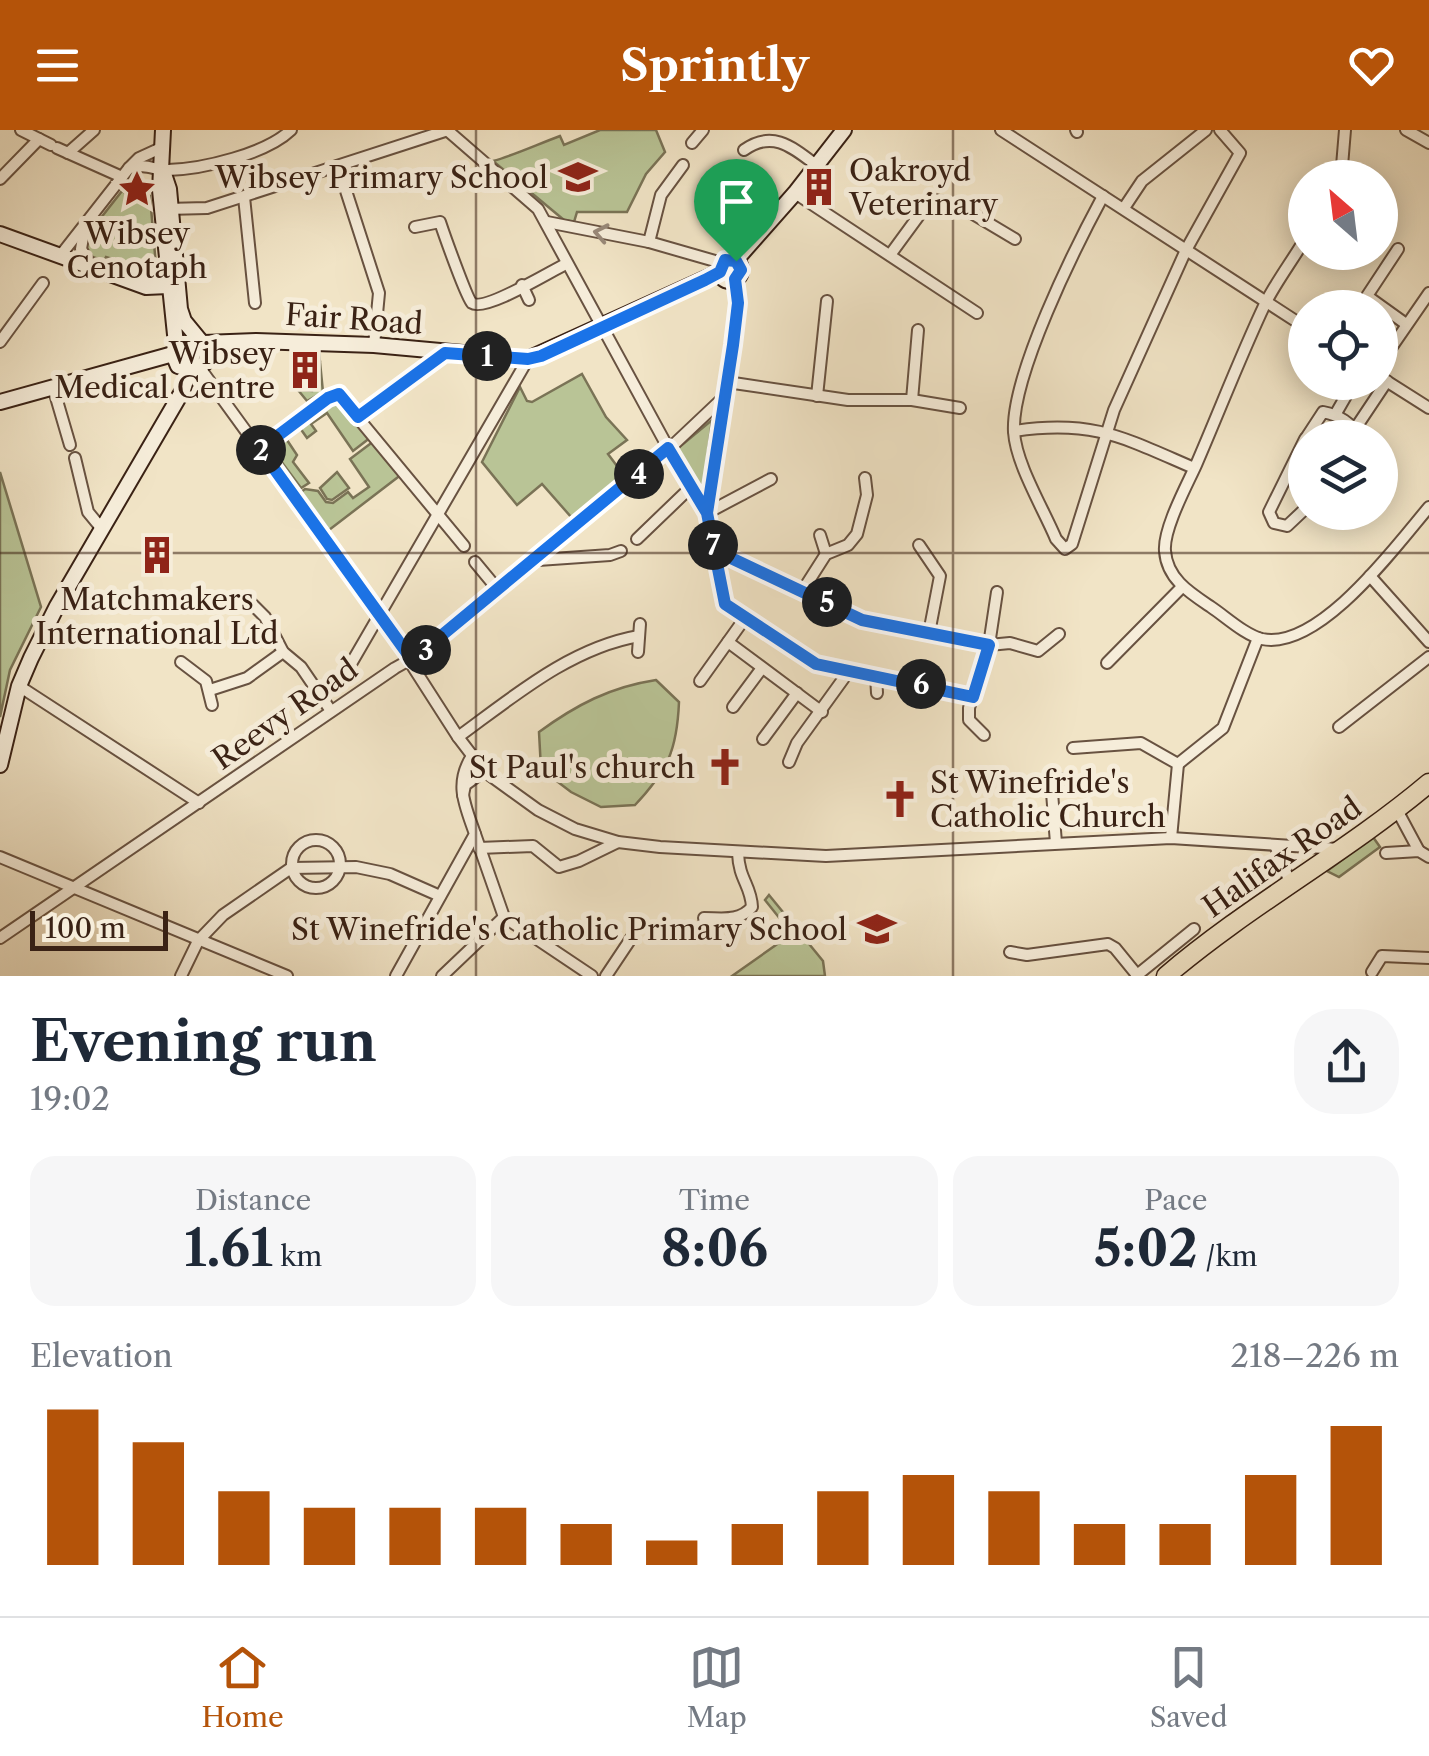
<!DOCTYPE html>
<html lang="en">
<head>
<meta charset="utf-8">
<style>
  :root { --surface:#fff; --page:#f6f6f7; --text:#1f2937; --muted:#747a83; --line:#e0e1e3; --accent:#b45309 }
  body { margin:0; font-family:"Libre Caslon Text",serif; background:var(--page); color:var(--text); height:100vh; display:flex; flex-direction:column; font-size:38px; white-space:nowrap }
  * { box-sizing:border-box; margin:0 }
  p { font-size:32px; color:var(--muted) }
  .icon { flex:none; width:55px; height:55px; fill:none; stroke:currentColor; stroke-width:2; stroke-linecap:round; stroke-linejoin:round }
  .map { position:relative; height:846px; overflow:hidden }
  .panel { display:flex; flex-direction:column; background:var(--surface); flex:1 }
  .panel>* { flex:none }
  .needle { width:65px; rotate:332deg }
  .tools { position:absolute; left:1288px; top:30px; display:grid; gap:20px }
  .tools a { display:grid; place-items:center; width:110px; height:110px; border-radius:50%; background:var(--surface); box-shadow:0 5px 25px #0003; font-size:50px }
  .scale { position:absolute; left:30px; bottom:25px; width:138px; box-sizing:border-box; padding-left:10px; border:5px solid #3a2215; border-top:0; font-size:28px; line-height:35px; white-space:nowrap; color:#3a2215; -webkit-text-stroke:8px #f6edda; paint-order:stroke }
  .pin { position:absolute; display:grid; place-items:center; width:85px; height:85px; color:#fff; margin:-102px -42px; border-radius:50% 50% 50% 0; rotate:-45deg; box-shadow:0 0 10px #0007 }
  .pin .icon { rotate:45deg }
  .km { position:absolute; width:50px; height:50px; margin:-25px; border-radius:50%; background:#222; color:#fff; font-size:28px; line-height:50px; text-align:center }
  .round { display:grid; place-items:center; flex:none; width:105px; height:105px; border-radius:40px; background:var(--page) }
  .summary { display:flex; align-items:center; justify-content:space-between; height:170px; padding:0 30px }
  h1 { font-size:55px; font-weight:800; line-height:75px }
  .metrics { display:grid; grid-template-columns:repeat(3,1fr); gap:15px; height:170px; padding:10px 30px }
  .metrics div { display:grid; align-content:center; border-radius:25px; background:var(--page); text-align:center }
  .metrics b { font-size:50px; font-weight:800 }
  .metrics small { font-size:28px; font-weight:400 }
  .metrics p { font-size:28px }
  .chart { height:280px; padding:20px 30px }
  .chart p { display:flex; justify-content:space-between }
  .chart svg { width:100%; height:180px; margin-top:10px; stroke:var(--accent); stroke-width:6 }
  header { display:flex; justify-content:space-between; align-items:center; height:130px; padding:0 30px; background:var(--accent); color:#fff; font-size:45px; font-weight:800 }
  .tabs { display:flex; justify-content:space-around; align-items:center; height:140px; border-top:2px solid var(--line); background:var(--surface); font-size:28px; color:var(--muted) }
  .tabs a { display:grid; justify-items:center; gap:5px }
  .tabs .selected { color:var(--accent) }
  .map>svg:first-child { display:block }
  .green { fill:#b9c496; stroke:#7a7356; stroke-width:2.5 }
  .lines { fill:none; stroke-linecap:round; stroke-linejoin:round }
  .street-casing { stroke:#685241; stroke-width:14 }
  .secondary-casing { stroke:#3a2215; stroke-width:18 }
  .highway-casing { stroke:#3a2215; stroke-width:21 }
  .street { stroke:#f6edda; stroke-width:10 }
  .secondary { stroke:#f6edda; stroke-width:14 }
  .highway { stroke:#f1e4c6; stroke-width:18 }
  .oneway { stroke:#988878 }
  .route-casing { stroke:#fff; stroke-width:20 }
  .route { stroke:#1a73e8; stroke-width:12 }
  .grid { fill:none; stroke:#3a2215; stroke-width:2.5; stroke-opacity:0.55 }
  .labels { text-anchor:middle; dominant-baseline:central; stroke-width:10; stroke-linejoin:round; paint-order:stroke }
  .poi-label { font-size:30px; fill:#3a2215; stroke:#f6edda; text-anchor:end }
  .street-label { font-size:30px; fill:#3a2215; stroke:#f6edda }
</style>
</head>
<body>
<header><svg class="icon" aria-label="menu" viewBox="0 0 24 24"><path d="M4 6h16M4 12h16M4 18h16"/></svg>Sprintly<svg class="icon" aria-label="heart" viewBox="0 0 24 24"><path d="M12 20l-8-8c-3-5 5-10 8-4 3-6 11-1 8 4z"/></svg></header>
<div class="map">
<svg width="1429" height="846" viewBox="0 0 1429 846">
  <rect width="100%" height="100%" fill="#f1e4c6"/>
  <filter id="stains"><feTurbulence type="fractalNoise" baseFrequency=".002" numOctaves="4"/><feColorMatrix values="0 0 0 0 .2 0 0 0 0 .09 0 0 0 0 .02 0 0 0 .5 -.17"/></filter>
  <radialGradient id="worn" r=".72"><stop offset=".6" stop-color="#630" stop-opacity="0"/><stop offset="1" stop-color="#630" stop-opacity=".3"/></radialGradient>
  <g class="green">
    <path d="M 600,0 L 656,0 L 665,22 L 646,44 L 627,82 L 577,82 L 574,92 L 564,90 L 493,31 C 512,26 536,15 560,6 L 564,15 Z"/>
    <path d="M 122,61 L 128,65 L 150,66 L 156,136 L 147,145 L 127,140 L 129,134 L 106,127 L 104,131 L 90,126 L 85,115 L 89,103 Z"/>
    <path d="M 319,222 L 323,262 L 307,271 L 298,260 L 312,261 L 313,246 L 319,245 L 320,232 L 309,231 L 309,223 Z"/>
    <path d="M 582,244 L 606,287 L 627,310 L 608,324 L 623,344 L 572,388 L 542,354 L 517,375 L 482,332 L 520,257 L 527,271 L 532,272 Z"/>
    <path d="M 337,272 L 371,307 L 353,321 L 327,283 L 311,294 L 316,301 L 307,308 L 300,298 Z"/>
    <path d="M 712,290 L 703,362 L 700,363 L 677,319 Z"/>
    <path d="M 295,301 L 287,310 L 297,325 L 293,332 L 309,353 L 301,358 L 272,319 Z"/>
    <path d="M 374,311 L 402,344 L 329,400 L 301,362 L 305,359 L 318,361 L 326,372 L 333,373 L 348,362 L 353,368 L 369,357 L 350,329 Z"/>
    <path d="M 0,342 L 41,477 L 10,540 L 0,587 Z"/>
    <path d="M 337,342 L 349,358 L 332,370 L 327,369 L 320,358 Z"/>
    <path d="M 656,550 L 679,572 C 677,620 668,640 635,675 L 601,677 L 571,662 L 541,639 L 539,602 C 576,575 610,557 656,550 Z"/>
    <path d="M 1373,707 L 1380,717 L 1339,747 L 1327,741 Z"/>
    <path d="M 769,765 L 823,831 L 825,846 L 732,846 L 783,810 L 785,795 L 765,770 Z"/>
  </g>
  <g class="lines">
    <g class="street-casing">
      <g id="street">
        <path d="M 21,0 L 51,15"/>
        <path d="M 447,0 L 538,79 L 690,358 L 707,383 L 771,349"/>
        <path d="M 1001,0 L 1305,197"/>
        <path d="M 1076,0 L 1077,2"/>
        <path d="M 1406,0 L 1429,13"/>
        <path d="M 692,13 L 703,0"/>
        <path d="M 57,18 L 122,47"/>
        <path d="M 744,20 C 772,0 791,16 816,35"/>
        <path d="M 68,23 L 94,0"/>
        <path d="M 338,36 L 379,163 L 374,215"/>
        <path d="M 129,38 C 146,33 154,40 168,40 C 203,39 266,24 291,0"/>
        <path d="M 1341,48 L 1345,0"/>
        <path d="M 0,49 L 39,9"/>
        <path d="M 795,63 L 977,183"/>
        <path d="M 1103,66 C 1075,118 1011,246 1014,302 C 1016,334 1043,378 1056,409 L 1065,419 L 1072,414 L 1114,280 L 1186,120 L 1240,23 L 1220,0"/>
        <path d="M 244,67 L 255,173"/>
        <path d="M 1124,78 L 1142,51 L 1206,0"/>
        <path d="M 166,79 L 207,78 L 448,0"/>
        <path d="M 547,92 L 649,112 L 722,133"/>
        <path d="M 85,96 L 81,119 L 91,136"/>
        <path d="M 415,97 L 440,92 C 444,104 467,169 472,173 C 485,182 549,142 566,134"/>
        <path d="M 1305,109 C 1292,131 1276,152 1265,174 C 1240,227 1219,282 1196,335 C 1187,355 1163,399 1165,421 C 1167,449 1190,463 1211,477 C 1226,487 1245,505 1262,509 C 1319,521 1396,416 1429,377"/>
        <path d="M 649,112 L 661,65 L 683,35"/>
        <path d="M 1398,119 L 1367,166 L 1406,194"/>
        <path d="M 890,125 L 931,69 L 958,75 L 1015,109"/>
        <path d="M 60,126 L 129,38 L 139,28 L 163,17"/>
        <path d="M 735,149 L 738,163 L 734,205 L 707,383 L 725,474 L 816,533 L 973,567"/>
        <path d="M 522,155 L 529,170"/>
        <path d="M 0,212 L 43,153"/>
        <path d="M 1380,234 L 1429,163"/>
        <path d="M 200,238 L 381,487 L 458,607 L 484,641 L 538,680 L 575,699 L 618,712 L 660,717 L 826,726 L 1171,708 L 1339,719"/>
        <path d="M 1380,247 L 1429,278"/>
        <path d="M 727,252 L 848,270 L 912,270 L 960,278"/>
        <path d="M 53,257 L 70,315"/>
        <path d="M 817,266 L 827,171"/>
        <path d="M 912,270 L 918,200"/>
        <path d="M 1335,285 L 1354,252"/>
        <path d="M 358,287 L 445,223"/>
        <path d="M 1355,299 L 1387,251"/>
        <path d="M 1014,301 C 1093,289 1124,308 1194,338"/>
        <path d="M 1306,308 L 1323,282 C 1338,285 1353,293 1359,308"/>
        <path d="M 1305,309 L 1269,382 L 1274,393 L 1287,396 L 1305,379"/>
        <path d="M 260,319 L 328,268 L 339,265 L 464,416"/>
        <path d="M 75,328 L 88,382 L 102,399"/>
        <path d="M 820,405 L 826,424"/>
        <path d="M 637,409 L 690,358"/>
        <path d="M 919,415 L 940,446 L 929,503"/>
        <path d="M 714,420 L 862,490 L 989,515 L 1010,513 L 1038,521 L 1059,504"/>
        <path d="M 538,430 L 610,425 L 621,421"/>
        <path d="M 475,432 L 499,461"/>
        <path d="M 1370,446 L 1429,512"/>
        <path d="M 803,460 L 826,424 L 848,415 L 857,404 L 867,365 L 865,348"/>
        <path d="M 236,472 L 246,468 L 265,487 L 283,522 L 301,537 L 331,581"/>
        <path d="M 728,512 L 822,582"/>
        <path d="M 638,522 L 640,494"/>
        <path d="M 181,532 L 206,551 L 212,575"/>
        <path d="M 1107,533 L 1181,458"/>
        <path d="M 876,545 L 877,563"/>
        <path d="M 341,551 L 528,229"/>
        <path d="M 700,551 L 745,488"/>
        <path d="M 19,556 L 199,673"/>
        <path d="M 210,560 L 247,548 L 283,522"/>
        <path d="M 733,577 L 762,538"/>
        <path d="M 1339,597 L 1429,527"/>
        <path d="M 984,605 L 969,590 L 969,578 L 989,515 L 997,462"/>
        <path d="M 458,607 C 513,567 570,518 639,506"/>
        <path d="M 763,609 L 797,563"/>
        <path d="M 1073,618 L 1141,613 L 1178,634 L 1171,708"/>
        <path d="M 789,632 L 797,613 L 849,541"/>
        <path d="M 1178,634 L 1223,598 L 1258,508"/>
        <path d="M 1051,650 L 1056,713"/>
        <path d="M 1038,651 L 1065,649"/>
        <path d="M 463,665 L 465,655 L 484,641"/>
        <path d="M 1397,680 L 1419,721"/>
        <path d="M 475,704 L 504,787 L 592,846"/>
        <circle cx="316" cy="734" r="24"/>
        <path d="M 1275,715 L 1291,755"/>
        <path d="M 479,718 L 533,716 L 559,737 L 579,731 L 618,712"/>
        <path d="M 1386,723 L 1419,721 L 1429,727"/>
        <path d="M 0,727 L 287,846"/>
        <path d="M 704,788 C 722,788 739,792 752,777 C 751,755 739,750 738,723"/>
        <path d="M 0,808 L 395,538 L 429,519 L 669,319 L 723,268"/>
        <path d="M 1010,822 L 1027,825 L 1108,814 L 1115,818 L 1137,845"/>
        <path d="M 1372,842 L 1382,826 L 1429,828"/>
        <path d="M 181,846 L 198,811 L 223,785 L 291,738 L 356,737 L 390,744 L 440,766"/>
        <path d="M 396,846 L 475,704 C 465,675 454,654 472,626"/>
        <path d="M 442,846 L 504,787"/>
        <path d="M 606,846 L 632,807"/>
        <path d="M 1136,846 L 1194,799"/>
      </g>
    </g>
    <g class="secondary-casing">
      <g id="secondary">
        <path d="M 163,0 L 160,60 L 176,214 L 173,224 L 178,236 L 194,241 L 206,232 L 207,219 L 184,191 L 180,179 L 169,59 L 163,41"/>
        <path d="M 0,104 L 146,157 L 168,156"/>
        <circle cx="730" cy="140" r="11"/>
        <path d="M 735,131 L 795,63 L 844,0"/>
        <path d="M 204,213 L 256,211 L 374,215 L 528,229 L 720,142"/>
        <path d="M 0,272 L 173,224"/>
        <path d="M 0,635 L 19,556 L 31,528 L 57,476 L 183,260 L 189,241"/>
      </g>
    </g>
    <g class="highway-casing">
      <path id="highway" d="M 1166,846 C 1249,775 1346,723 1429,653"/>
    </g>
    <use href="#street" class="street"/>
    <use href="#secondary" class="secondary"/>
    <use href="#highway" class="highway"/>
  </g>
  <defs><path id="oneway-chevron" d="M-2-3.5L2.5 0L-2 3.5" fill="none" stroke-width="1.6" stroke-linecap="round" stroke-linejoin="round" transform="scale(2.5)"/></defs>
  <use class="oneway" href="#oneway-chevron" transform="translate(601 103) rotate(-169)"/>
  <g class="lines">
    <g class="route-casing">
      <path id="route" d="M 736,131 L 725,130 L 720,142 L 705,150 L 541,226 L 528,229 L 445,223 L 358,287 L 339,264 L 328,268 L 260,319 L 412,530 L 668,318 L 707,383 L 714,420 L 862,490 L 989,515 L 973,567 L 816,534 L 725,474 C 719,444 713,414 707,383 L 733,215 L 738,173 L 735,149 L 741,140 L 736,131"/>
    </g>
    <use href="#route" class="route"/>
  </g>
  <path class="grid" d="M 476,0 L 476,846M 953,0 L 953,846M 0,423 L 1429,423"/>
  <defs>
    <g id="school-bare" transform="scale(3)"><path d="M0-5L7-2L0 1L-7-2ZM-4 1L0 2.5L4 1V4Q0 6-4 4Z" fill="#8f2418" stroke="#f6edda" stroke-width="2.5" paint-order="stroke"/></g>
    <g id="building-bare" transform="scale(3)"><path d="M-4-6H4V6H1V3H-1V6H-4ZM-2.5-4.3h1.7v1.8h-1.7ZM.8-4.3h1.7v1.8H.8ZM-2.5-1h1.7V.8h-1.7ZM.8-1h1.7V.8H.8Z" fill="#8f2418" stroke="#f6edda" stroke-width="2.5" paint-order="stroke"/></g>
    <g id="sight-bare" transform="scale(3)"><path d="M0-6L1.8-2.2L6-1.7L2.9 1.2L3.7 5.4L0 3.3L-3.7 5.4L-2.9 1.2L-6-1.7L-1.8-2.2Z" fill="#8f2418" stroke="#f6edda" stroke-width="2.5" paint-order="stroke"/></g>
    <g id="church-bare" transform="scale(3)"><path d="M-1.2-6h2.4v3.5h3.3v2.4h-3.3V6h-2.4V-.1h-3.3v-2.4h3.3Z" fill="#8f2418" stroke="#f6edda" stroke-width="2.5" paint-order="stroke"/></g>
  </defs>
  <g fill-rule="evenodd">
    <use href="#school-bare" x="578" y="47"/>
    <use href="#building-bare" x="819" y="57"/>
    <use href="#sight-bare" x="137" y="59"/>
    <use href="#building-bare" x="305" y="240"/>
    <use href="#building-bare" x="157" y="425"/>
    <use href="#church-bare" x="725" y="637"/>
    <use href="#church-bare" x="900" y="669"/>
    <use href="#school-bare" x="877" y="799"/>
  </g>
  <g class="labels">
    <g class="poi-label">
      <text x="849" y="40" text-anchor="start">Oakroyd<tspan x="849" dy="34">Veterinary</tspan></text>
      <text x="548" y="47">Wibsey Primary School</text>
      <text x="137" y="103" text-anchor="middle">Wibsey<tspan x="137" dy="34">Cenotaph</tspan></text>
      <text x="275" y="223">Wibsey<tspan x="275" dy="34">Medical Centre</tspan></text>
      <text x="157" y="469" text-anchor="middle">Matchmakers<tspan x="157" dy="34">International Ltd</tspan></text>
      <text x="695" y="637">St Paul's church</text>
      <text x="930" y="652" text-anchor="start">St Winefride's<tspan x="930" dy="34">Catholic Church</tspan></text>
      <text x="847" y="799">St Winefride's Catholic Primary School</text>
    </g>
    <g class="street-label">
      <text transform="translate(354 189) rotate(4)">Fair Road</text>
      <text transform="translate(285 584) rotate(-35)">Reevy Road</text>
      <text transform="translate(1282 727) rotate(-35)">Halifax Road</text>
    </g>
  </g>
  <rect width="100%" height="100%" filter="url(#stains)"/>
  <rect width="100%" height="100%" fill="url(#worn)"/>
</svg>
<div class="tools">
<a><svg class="needle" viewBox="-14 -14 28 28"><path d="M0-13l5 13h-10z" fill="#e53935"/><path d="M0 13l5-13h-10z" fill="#747a83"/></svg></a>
<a><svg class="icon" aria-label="locate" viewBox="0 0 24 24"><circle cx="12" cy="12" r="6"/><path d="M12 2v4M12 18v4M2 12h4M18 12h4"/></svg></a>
<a><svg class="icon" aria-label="layers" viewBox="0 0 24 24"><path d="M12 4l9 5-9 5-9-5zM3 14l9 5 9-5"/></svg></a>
</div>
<div class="scale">100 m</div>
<div class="pin" style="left:736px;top:131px;background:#1e9e55"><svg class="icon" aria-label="arrive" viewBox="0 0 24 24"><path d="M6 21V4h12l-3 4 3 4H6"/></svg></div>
<b class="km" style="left:487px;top:226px">1</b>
<b class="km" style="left:261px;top:320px">2</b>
<b class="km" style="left:426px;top:520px">3</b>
<b class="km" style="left:639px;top:344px">4</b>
<b class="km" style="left:827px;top:472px">5</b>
<b class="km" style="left:921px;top:554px">6</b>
<b class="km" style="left:713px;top:415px">7</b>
</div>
<section class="panel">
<div class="summary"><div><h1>Evening run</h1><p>19:02</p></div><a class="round"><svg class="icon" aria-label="share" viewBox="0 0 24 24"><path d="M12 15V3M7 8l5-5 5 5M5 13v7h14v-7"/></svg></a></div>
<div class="metrics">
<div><p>Distance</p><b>1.61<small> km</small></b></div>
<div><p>Time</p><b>8:06</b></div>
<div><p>Pace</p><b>5:02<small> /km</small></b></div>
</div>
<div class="chart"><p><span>Elevation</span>218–226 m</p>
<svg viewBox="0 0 160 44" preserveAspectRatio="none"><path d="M5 44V6M15 44V14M25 44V26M35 44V30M45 44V30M55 44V30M65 44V34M75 44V38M85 44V34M95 44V26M105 44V22M115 44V26M125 44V34M135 44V34M145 44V22M155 44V10"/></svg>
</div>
</section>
<nav class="tabs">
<a class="selected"><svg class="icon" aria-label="home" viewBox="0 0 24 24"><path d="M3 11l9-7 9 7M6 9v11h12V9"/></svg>Home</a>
<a><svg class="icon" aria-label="map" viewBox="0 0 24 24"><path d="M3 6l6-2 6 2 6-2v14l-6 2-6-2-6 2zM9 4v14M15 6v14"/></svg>Map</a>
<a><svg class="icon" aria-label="saved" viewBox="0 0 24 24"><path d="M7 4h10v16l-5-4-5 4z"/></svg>Saved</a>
</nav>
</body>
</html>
